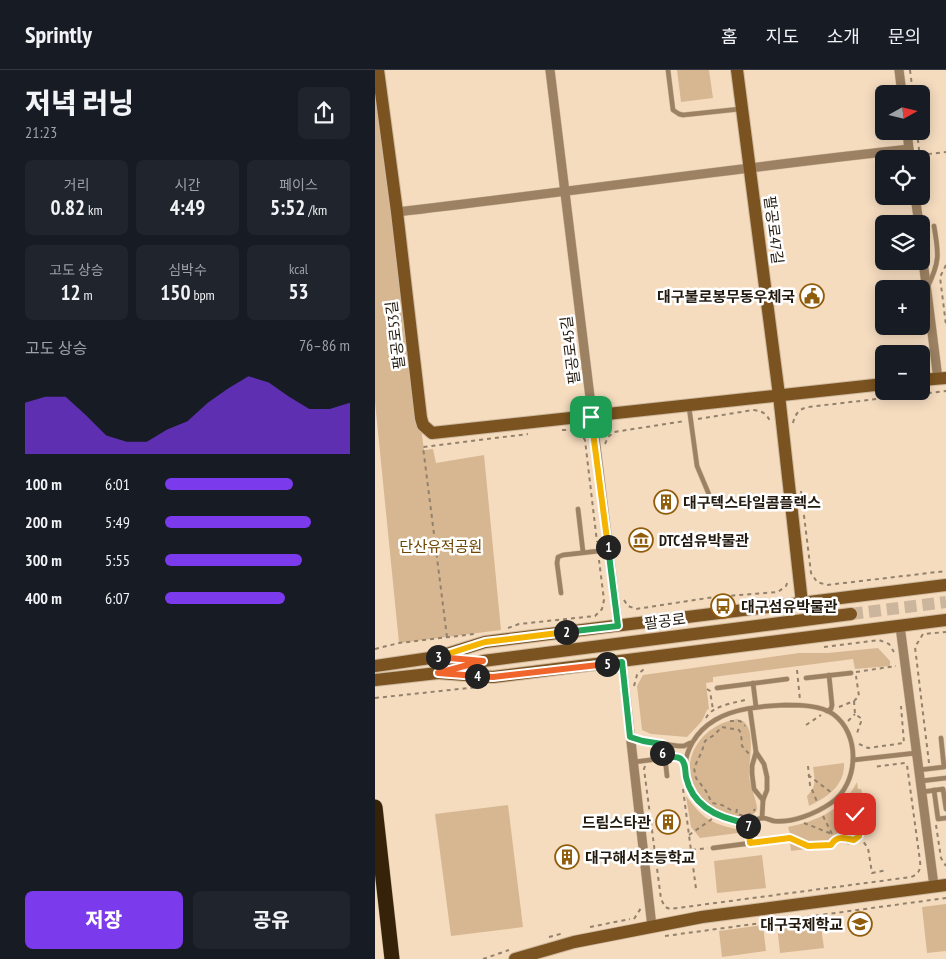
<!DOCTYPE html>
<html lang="ko">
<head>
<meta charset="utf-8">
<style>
  :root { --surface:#171b24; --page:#20242c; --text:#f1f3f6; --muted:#9ea1a6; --line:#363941; --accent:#7c3aed }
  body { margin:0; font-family:"PT Sans Narrow","Noto Sans KR",sans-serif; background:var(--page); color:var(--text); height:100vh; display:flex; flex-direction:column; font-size:19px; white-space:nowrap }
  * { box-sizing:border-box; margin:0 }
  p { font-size:16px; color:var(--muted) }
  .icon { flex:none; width:28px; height:28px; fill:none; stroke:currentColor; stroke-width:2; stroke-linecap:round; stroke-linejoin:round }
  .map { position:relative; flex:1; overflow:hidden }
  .drawer { display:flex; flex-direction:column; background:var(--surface); width:375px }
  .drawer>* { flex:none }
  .needle { width:32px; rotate:82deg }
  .fabs { position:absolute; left:500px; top:15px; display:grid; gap:10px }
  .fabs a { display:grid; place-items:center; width:55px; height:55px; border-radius:8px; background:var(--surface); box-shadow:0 2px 12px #0003; font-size:25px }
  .pin { position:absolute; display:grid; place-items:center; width:42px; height:42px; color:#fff; margin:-21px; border-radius:10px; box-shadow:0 2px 8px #0006 }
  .km { position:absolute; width:25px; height:25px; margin:-12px; border-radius:50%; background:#222; color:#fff; font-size:14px; line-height:25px; text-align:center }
  .round { display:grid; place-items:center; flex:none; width:52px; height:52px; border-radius:8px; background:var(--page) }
  .overview { display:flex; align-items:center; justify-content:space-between; height:85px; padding:0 25px }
  h1 { font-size:28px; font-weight:800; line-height:38px }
  .stats { display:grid; grid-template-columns:repeat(3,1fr); gap:8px; height:85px; padding:5px 25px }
  .stats div { display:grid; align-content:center; border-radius:8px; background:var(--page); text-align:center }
  .stats b { font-size:21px; font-weight:800 }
  .stats small { font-size:14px; font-weight:400 }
  .stats p { font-size:14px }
  .chart { height:140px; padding:10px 25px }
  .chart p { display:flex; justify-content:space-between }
  .chart svg { width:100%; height:90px; margin-top:5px; fill:var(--accent); opacity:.7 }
  .cta { display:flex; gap:10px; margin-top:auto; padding:10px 25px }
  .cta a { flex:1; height:58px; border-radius:8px; background:var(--accent); color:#fff; font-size:20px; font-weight:800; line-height:58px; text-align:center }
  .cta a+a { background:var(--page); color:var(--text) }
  ul { padding:0 25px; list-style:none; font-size:16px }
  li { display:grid; grid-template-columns:80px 60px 1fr; align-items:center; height:38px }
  li i { height:12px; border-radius:6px; background:var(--accent) }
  header { display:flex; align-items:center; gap:30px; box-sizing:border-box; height:70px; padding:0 25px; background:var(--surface); border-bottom:1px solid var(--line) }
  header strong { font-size:24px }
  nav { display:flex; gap:28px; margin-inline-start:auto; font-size:18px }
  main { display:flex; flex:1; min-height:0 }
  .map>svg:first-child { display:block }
  .green { fill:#d7b791 }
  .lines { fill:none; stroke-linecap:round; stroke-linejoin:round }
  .secondary-tunnel { stroke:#cbb59c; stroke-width:12; stroke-dasharray:12 6; stroke-linecap:butt }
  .lane-casing { stroke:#cfb99f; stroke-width:5.5 }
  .street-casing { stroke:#cfb99f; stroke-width:10 }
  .secondary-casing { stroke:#cfb99f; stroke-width:14 }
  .highway-casing { stroke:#cfb99f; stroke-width:16 }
  .path { stroke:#92816c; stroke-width:2; stroke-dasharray:4 4; stroke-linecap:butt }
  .lane { stroke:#9c8162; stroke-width:4.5 }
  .street { stroke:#9c8162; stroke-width:9 }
  .secondary { stroke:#7a5320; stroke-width:12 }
  .highway { stroke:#362208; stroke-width:15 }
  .split-1-casing { stroke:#fff; stroke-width:10 }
  .split-2-casing { stroke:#fff; stroke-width:10 }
  .split-3-casing { stroke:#fff; stroke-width:10 }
  .split-4-casing { stroke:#fff; stroke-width:10 }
  .split-5-casing { stroke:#fff; stroke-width:10 }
  .split-6-casing { stroke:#fff; stroke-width:10 }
  .split-7-casing { stroke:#fff; stroke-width:10 }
  .split-8-casing { stroke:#fff; stroke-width:10 }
  .split-1 { stroke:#f5b400; stroke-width:6 }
  .split-2 { stroke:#22a559; stroke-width:6 }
  .split-3 { stroke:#f5b400; stroke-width:6 }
  .split-4 { stroke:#f0652b; stroke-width:6 }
  .split-5 { stroke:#f0652b; stroke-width:6 }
  .split-6 { stroke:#22a559; stroke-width:6 }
  .split-7 { stroke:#22a559; stroke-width:6 }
  .split-8 { stroke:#f5b400; stroke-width:6 }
  .labels { text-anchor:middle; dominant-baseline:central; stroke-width:5; stroke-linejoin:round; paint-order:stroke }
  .street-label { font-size:15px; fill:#231a0f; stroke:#fff }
  .poi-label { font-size:15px; font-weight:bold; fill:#231a0f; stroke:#fff; text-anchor:start }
  .park-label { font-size:15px; fill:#6d4400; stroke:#fff }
</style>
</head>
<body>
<header>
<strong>Sprintly</strong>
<nav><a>홈</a><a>지도</a><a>소개</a><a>문의</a></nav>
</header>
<main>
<section class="drawer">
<div class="overview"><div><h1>저녁 러닝</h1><p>21:23</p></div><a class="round"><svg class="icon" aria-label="share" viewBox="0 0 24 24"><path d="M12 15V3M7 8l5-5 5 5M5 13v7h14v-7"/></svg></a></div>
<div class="stats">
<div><p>거리</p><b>0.82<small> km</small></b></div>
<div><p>시간</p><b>4:49</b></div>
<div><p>페이스</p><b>5:52<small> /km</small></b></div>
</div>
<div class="stats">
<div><p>고도 상승</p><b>12<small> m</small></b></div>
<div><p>심박수</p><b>150<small> bpm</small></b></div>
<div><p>kcal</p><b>53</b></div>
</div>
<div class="chart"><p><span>고도 상승</span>76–86 m</p>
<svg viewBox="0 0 160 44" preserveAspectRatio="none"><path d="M0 44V19L10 16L20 16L30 25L40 35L50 38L60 38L70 32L80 28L90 19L100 12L110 6L120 9L130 16L140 22L150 22L160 19V44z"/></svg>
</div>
<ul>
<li><b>100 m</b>6:01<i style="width:69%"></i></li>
<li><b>200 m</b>5:49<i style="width:79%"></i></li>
<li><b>300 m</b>5:55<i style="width:74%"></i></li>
<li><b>400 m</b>6:07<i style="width:65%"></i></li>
</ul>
<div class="cta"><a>저장</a><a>공유</a></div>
</section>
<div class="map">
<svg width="571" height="889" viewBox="0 0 571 889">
  <rect width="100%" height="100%" fill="#f5dcbf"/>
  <g class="green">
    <path d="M 302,0 L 334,0 L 338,28 L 306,32 Z"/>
    <path d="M 0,11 L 49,380 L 58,379 L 61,393 L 109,385 L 126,560 L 24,573 L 0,332 Z"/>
    <path d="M 503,578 L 515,591 L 515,596 L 480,599 L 478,589 L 338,607 L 338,612 L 331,613 L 334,639 L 332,640 L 327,651 L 312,667 L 276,664 L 267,660 L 262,616 L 268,605 L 424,583 L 453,583 Z"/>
    <path d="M 362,649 C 384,652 373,692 374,706 C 375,715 383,735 382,739 C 376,757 337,739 329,731 C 297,699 323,655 362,649 Z"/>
    <path d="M 469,693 C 470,716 452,727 434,736 L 432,726 C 442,716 440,711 438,697 Z"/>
    <path d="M 482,712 L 483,719 L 486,719 L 488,727 C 478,739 476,751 482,766 L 474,772 C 467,766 458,767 456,776 L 416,781 L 415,773 L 417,770 L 413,757 C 442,751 468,740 482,712 Z"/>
    <path d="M 311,726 C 327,747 334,753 361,759 L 363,763 L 325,768 L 316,757 Z"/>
    <path d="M 133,735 L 148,857 L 76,866 L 60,744 Z"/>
    <path d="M 387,785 L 391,818 L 342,823 L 339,791 Z"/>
    <path d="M 571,834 L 571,881 L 552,883 L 547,837 Z"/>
    <path d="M 445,850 L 449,878 L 405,883 L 402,855 Z"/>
    <path d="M 388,855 L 391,881 L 347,887 L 344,861 Z"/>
  </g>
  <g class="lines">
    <path class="secondary-tunnel" d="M 476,544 L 571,532"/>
    <g class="lane-casing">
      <g id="lane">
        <path d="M 293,0 L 298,40 L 304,44 L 308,45 L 365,39"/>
        <path d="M 552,218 C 565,192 564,184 559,156"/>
        <path d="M 314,337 L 322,396 L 338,434 L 415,427"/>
        <path d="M 203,439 L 208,482"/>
        <path d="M 186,523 L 182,493 L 183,487 L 188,485 L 233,480"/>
        <path d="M 431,608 L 476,603"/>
        <path d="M 378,613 L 381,637"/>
        <path d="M 342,618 L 412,609"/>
        <path d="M 410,635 C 424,635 445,635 458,644 C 486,664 484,714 456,733 C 440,744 417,753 399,751 C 395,750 391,748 388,748 C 382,748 378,752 373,753 C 365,754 352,749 344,746 C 299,727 300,674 340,650 C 360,638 387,636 410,635 Z"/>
        <path d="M 375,639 L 381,682 L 377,696 L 377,704 L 379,719 L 388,730"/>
        <path d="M 452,641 L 456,639 L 457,635 L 454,605"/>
        <path d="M 255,667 L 268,671 L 303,676 L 309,676 L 315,673"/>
        <path d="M 381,682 L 389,694 L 392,707 L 392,720 L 388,730 L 387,748"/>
        <path d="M 286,688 L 287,674"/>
        <path d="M 290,688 L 292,706"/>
        <path d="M 478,690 L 541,683"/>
        <path d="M 259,692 L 299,687 L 304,688 L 309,693"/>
        <path d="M 544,700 L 569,697 L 566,668"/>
        <path d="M 546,711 L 571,708"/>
        <path d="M 559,720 L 563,749 L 571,748"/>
        <path d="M 547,722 L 568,719 L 571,739"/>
        <path d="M 373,753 L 375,773"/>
        <path d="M 338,778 L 415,768"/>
      </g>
    </g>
    <g class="street-casing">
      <g id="street">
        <path d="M 175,0 L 243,556"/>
        <path d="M 524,0 L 527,24"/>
        <path d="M 532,61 L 535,89"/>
        <path d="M 540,126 L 544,154"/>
        <path d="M 22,142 C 193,122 363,98 534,79"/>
        <path d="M 546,175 L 563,309"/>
        <path d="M 525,556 L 559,816"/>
        <path d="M 247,592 L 277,857"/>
      </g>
    </g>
    <g class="secondary-casing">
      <g id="secondary">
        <path d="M 3,0 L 22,142 L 46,348 L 48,355 L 57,363 L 509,314"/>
        <path d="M 362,0 L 404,325 L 427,533"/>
        <path d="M 546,310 L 571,308"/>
        <path d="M 0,596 L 62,587 L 110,572 L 571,515"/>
        <path d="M 63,603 L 118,607 L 571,550"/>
        <path d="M 0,610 L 63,603 L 108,591 L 476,544"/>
        <path d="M 140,889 L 199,872 L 327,847 L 571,815"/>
      </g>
    </g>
    <g class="highway-casing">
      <path id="highway" d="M 0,737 L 17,889"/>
    </g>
    <g class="path">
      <path d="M 535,0 L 538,24"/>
      <path d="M 542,61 L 545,89"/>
      <path d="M 545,85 L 571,82"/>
      <path d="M 546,97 L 550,128"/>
      <path d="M 571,195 L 565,207 L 571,255"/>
      <path d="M 323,349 L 378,340 C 388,341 392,344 396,353"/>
      <path d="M 418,353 C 420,344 424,339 433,337 L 571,321"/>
      <path d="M 187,360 C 198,360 204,361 210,370 L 222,472"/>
      <path d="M 230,374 L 233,367 L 239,362 L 310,351"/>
      <path d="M 426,421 L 436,503 L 442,512 L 452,515 L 571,501"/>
      <path d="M 249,530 L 253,536 L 261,539 L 339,527 L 403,522 L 411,516 L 413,511"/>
      <path d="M 133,558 L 144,554 L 220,546 L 227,539 L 229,530 L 224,490"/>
      <path d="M 72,567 L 48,377 L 153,364"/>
      <path d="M 449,577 L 504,570 L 514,574 L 519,582"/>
      <path d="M 0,579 L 24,573 L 99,564"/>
      <path d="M 422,600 L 425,630"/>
      <path d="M 481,602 L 521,596"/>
      <path d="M 259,616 L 262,605 L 269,599"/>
      <path d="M 332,619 L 335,621 L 338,640"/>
      <path d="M 0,628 L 103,617"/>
      <path d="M 479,631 L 480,644 L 487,649 L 481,666"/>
      <path d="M 464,637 L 479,631 L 484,626 L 481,606"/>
      <path d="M 331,648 C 337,635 361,633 373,629"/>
      <path d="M 355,651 L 365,651 L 370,656"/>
      <path d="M 473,651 L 480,644"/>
      <path d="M 431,655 L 446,645"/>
      <path d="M 484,674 L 493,678 L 529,673 L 526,636"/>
      <path d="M 554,693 L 540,577 L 548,564 L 571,562"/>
      <path d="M 270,696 L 269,699 L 286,829 L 290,837 L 295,839 L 536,807 C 544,804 546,799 545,791 L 532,695 L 530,693 L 498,697"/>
      <path d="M 433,696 L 435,715 L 443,734"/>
      <path d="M 433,705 L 457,723"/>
      <path d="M 308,719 L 321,819"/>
      <path d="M 362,739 L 361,744 C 368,746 376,746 380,739"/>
      <path d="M 356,740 L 347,735 L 337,733 L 331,721 L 321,708 L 319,698 L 327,681 L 330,671 L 339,665 L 347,657 L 364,660 L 366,663 L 367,676 L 374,684"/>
      <path d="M 481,741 L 490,753 L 492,752"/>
      <path d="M 448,746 L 457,764 L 479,771 L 484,766 L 480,754 L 481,741 L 468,731"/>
      <path d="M 429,753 L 457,764"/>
      <path d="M 561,755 L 566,788 L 571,796"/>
      <path d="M 314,765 L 337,749"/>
      <path d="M 484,766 L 493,778 L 497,803 L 512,800"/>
      <path d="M 467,767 L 472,734"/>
      <path d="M 420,770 L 437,776 L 456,775 L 461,769 L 467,768 L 474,774"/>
      <path d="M 309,781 L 333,778"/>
      <path d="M 259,849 L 266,838"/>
      <path d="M 215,857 L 255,849"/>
      <path d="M 290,866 L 571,828"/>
      <path d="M 174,867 L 189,863"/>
      <path d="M 108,889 L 134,880"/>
    </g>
    <use href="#lane" class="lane"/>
    <use href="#street" class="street"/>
    <use href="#secondary" class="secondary"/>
    <use href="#highway" class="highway"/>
  </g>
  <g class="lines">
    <g class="split-1-casing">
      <path id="split-1" d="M 216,347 L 233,477"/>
    </g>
    <g class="split-2-casing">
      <path id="split-2" d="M 191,562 L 243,556 L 233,477"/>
    </g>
    <g class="split-3-casing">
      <path id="split-3" d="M 63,587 L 110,572 L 191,562"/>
    </g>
    <g class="split-4-casing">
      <path id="split-4" d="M 63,587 L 108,591 L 63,603 L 102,606"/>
    </g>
    <g class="split-5-casing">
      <path id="split-5" d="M 102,606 L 118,607 L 232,594"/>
    </g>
    <g class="split-6-casing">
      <path id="split-6" d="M 232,594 L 247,592 L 255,667 L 268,671 L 287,674 L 287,683"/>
    </g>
    <g class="split-7-casing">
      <path id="split-7" d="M 287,683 L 286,688 C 292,688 300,685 306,689 C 311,693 310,701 311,707 C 318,738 345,749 373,753 L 373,756"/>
    </g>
    <g class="split-8-casing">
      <path id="split-8" d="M 373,756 L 375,773 L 415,768 L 433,776 L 456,775 C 462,765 469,768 479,770 L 484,766 L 480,754 L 480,744"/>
    </g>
    <use href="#split-1" class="split-1"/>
    <use href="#split-2" class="split-2"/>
    <use href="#split-3" class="split-3"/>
    <use href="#split-4" class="split-4"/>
    <use href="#split-5" class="split-5"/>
    <use href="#split-6" class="split-6"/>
    <use href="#split-7" class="split-7"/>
    <use href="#split-8" class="split-8"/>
  </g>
  <defs>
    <g id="civic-ring" transform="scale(1.25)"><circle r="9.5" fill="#fff" stroke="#905d0c" stroke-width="1.5"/><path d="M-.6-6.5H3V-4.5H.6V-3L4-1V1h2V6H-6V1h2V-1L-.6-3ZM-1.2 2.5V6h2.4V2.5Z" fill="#905d0c"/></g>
    <g id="building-ring" transform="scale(1.25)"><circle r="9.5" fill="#fff" stroke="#905d0c" stroke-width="1.5"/><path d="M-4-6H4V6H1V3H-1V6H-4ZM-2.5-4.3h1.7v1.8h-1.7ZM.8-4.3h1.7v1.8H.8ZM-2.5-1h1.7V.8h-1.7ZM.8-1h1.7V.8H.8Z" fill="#905d0c"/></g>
    <g id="museum-ring" transform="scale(1.25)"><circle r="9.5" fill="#fff" stroke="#905d0c" stroke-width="1.5"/><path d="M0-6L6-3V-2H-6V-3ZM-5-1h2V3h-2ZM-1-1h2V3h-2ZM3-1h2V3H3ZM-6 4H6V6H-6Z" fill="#905d0c"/></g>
    <g id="bus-ring" transform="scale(1.25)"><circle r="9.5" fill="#fff" stroke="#905d0c" stroke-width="1.5"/><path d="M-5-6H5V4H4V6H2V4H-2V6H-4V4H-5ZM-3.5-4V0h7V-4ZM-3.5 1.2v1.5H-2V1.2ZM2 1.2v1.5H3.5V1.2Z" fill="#905d0c"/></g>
    <g id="school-ring" transform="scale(1.25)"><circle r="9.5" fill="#fff" stroke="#905d0c" stroke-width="1.5"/><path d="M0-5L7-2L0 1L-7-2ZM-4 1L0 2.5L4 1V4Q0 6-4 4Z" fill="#905d0c"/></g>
  </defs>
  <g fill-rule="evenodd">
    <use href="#civic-ring" x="437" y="226"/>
    <use href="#building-ring" x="291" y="432"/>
    <use href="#museum-ring" x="266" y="470"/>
    <use href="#bus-ring" x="348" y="536"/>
    <use href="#building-ring" x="293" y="752"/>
    <use href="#building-ring" x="192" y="787"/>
    <use href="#school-ring" x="485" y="854"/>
  </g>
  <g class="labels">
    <g class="street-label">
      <text transform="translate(399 160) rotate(83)">팔공로47길</text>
      <text transform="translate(20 265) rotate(-97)">팔공로53길</text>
      <text transform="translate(195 280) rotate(-97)">팔공로45길</text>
      <text transform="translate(290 551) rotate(-7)">팔공로</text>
    </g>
    <g class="poi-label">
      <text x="420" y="226" text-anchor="end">대구불로봉무동우체국</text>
      <text x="308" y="432">대구텍스타일콤플렉스</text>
      <text x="284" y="470">DTC섬유박물관</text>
      <text x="366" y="536">대구섬유박물관</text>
      <text x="276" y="752" text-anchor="end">드림스타관</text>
      <text x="210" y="787">대구해서초등학교</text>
      <text x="468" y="854" text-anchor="end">대구국제학교</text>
    </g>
    <g class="park-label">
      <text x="66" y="476">단산유적공원</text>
    </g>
  </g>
</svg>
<div class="fabs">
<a><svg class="needle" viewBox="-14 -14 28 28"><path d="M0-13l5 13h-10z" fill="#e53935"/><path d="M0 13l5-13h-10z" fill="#9ea1a6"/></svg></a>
<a><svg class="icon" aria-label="locate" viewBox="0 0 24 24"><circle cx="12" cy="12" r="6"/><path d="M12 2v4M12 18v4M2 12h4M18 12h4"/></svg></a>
<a><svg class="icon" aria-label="layers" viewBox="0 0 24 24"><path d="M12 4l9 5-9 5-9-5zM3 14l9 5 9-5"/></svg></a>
<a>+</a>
<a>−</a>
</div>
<div class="pin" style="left:216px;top:347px;background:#1e9e55"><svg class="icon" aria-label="arrive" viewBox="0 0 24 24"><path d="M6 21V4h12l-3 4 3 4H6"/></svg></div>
<div class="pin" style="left:480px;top:744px;background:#d93025"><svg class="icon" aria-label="check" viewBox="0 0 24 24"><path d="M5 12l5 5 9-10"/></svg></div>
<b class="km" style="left:233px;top:477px">1</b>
<b class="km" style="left:191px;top:562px">2</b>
<b class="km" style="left:63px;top:587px">3</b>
<b class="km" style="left:102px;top:606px">4</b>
<b class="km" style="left:232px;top:594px">5</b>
<b class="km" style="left:287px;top:683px">6</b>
<b class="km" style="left:373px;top:756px">7</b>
</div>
</main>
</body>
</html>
